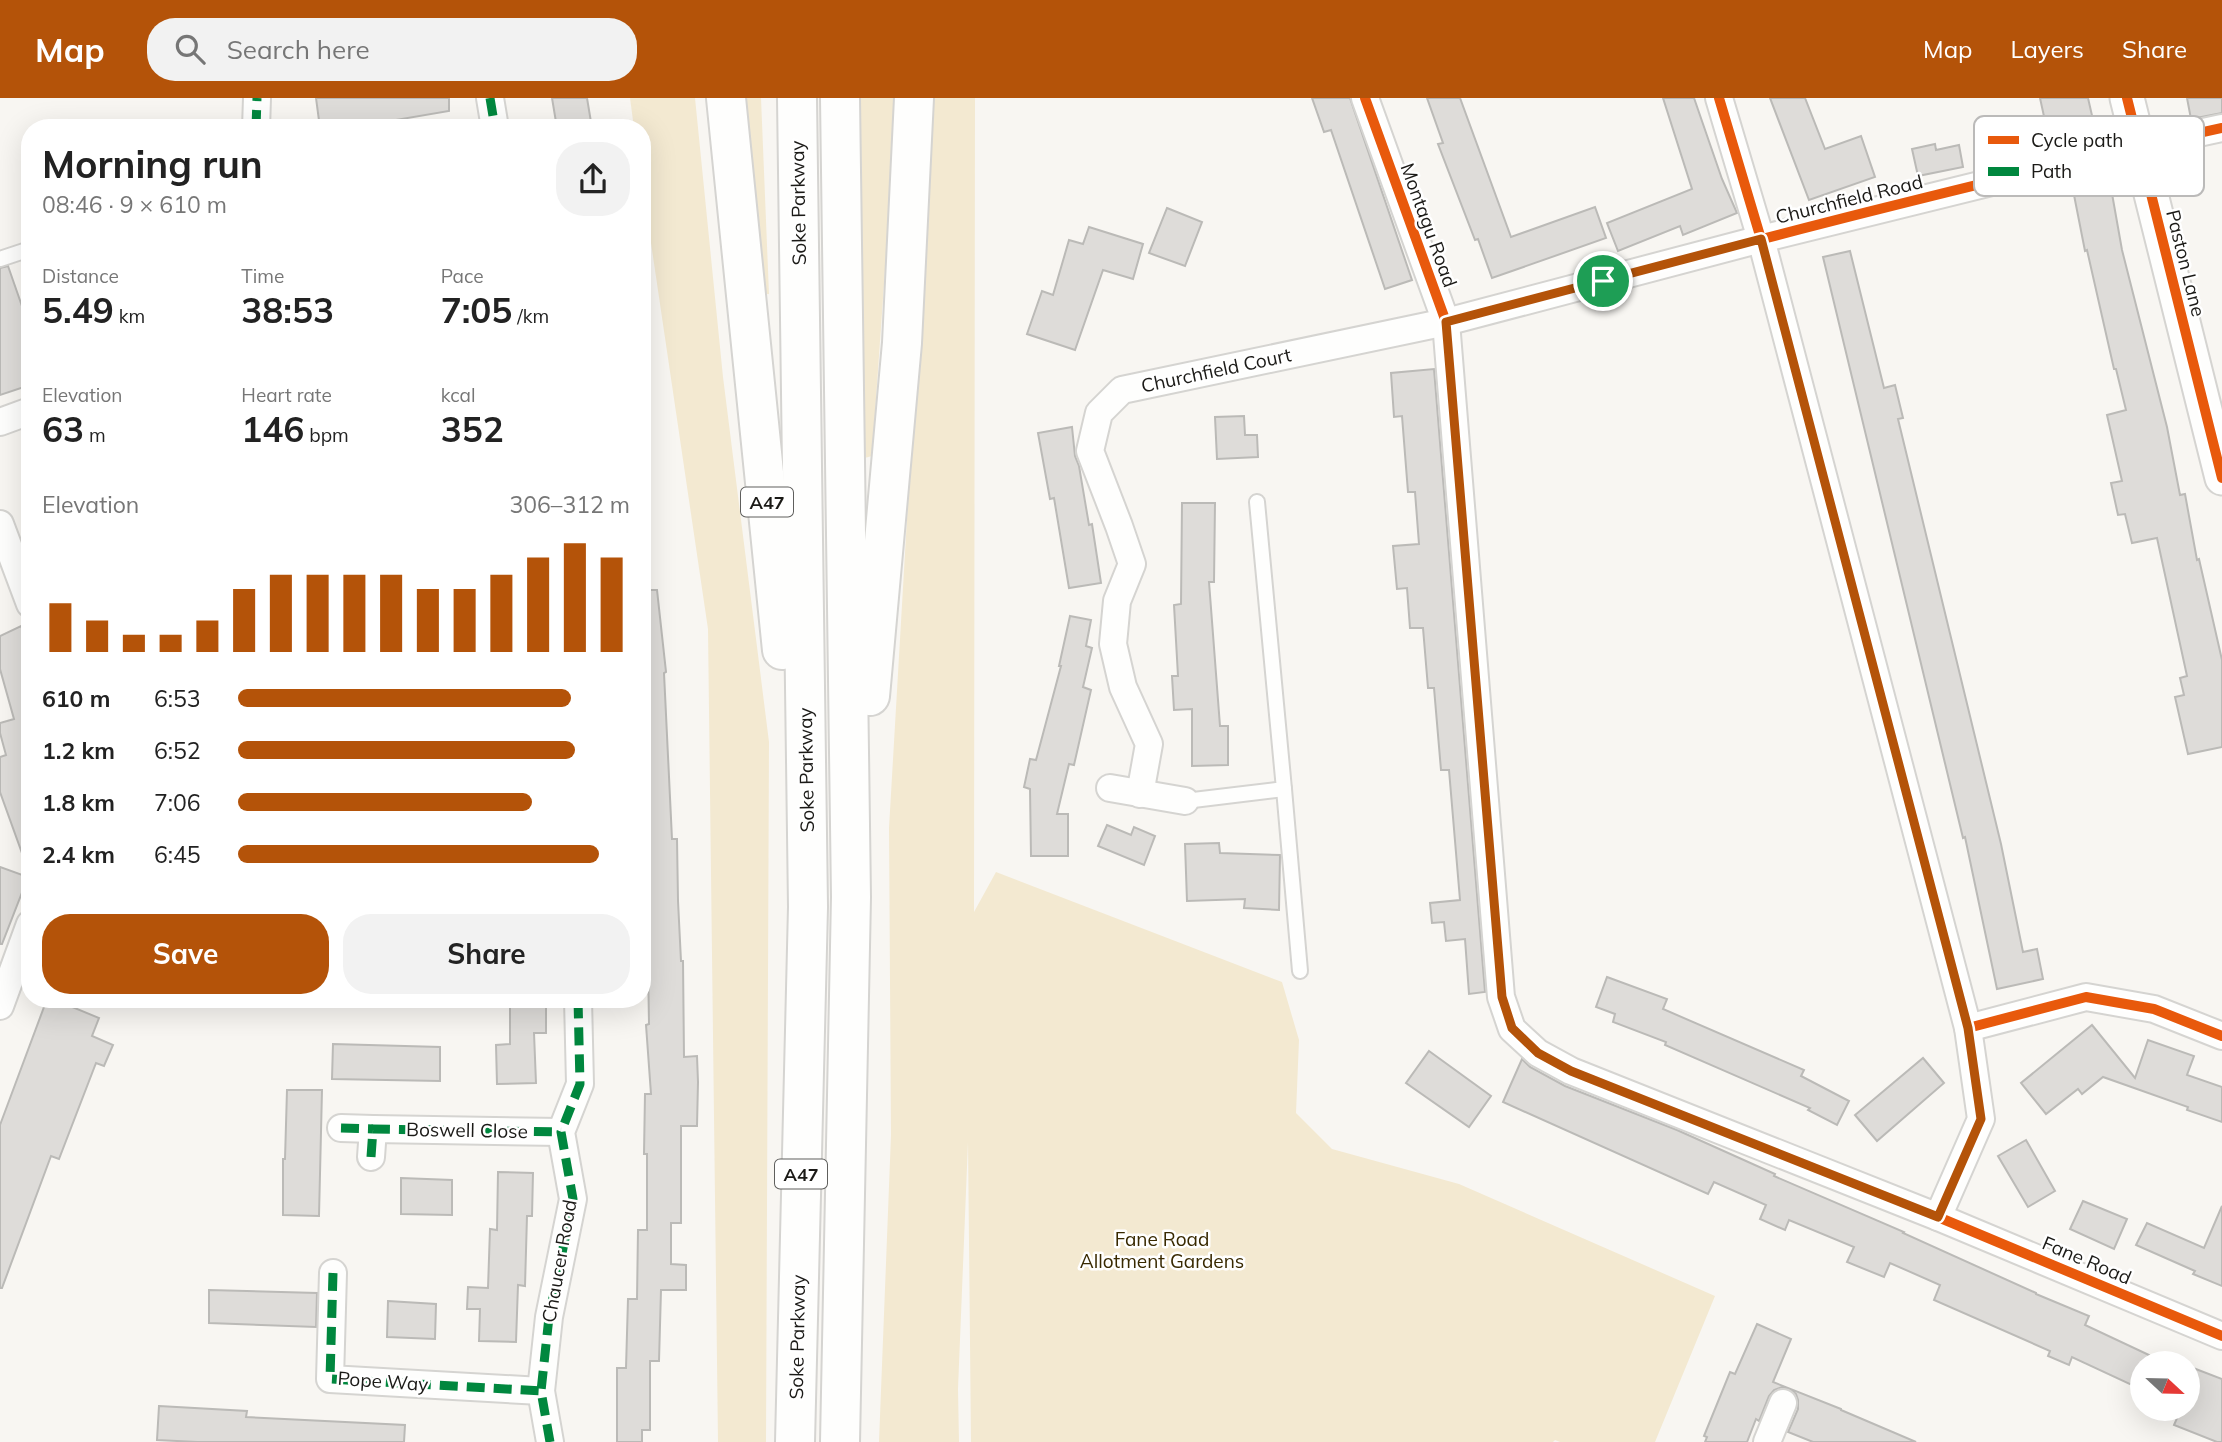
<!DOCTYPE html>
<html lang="en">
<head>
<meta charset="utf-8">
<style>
  :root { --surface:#fff; --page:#f2f2f2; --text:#222; --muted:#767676; --accent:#b45309 }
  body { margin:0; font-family:Mulish,sans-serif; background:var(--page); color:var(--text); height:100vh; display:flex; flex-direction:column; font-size:26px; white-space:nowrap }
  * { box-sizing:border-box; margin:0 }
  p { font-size:23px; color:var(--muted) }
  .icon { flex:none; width:38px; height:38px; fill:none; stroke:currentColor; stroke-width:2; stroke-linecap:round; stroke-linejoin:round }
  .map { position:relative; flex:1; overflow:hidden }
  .drawer { position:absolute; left:21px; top:21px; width:630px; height:889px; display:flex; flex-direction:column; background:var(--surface); border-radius:28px; box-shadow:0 7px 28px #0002 }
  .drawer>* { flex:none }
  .needle { width:46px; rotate:112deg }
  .fabs { position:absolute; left:2130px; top:1253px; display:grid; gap:14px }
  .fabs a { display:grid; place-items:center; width:70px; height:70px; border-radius:50%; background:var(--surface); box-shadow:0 7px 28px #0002; font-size:35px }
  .pin { position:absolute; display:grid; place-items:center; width:60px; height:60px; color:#fff; margin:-30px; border:4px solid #fff; border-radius:50%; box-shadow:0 2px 7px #0007 }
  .round { display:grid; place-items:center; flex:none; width:74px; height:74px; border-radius:28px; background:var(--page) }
  .overview { display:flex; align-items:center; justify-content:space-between; height:119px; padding:0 21px }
  h1 { font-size:38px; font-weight:700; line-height:52px }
  .metrics { display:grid; grid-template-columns:repeat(3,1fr); gap:10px; height:119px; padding:7px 21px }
  .metrics div { display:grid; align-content:center }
  .metrics b { font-size:35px; font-weight:700 }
  .metrics small { font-size:19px; font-weight:400 }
  .metrics p { font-size:19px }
  .chart { height:196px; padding:14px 21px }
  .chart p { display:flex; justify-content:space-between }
  .chart svg { width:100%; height:126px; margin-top:7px; stroke:var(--accent); stroke-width:6 }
  .cta { display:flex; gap:14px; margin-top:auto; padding:14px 21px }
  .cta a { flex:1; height:80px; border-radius:28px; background:var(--accent); color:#fff; font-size:28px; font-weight:700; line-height:80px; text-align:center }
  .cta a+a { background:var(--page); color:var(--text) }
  ul { padding:0 21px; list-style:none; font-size:23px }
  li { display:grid; grid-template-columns:112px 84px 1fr; align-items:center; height:52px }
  li i { height:18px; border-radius:9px; background:var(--accent) }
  header { display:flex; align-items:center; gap:42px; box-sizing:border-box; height:98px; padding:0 35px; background:var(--accent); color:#fff }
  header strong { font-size:33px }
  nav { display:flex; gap:38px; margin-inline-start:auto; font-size:24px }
  .search { width:490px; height:63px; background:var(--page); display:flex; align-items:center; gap:18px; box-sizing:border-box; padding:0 24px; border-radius:28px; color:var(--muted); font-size:26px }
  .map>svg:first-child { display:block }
  .green { fill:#f3e9d1 }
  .building { fill:#dedcd9; stroke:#bbbab7; stroke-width:2 }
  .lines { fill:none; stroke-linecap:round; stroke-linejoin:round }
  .service-casing { stroke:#d5d4d1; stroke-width:18 }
  .minor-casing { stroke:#d5d4d1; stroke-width:30 }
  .tertiary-casing { stroke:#d5d4d1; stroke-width:37 }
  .trunk-casing { stroke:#d5d4d1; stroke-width:42 }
  .service { stroke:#fefefd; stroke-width:14 }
  .minor { stroke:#fefefd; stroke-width:26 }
  .tertiary { stroke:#fefefd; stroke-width:33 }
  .trunk { stroke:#fefefd; stroke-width:38 }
  .quiet { stroke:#00873e; stroke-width:9; stroke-dasharray:18 9; stroke-linecap:butt }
  .cycleway-casing { stroke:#fff; stroke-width:15 }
  .cycleway { stroke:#e8590c; stroke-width:10 }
  .route-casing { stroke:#fff; stroke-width:14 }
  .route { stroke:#b45309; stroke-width:9 }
  .labels { text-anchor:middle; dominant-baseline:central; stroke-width:5; stroke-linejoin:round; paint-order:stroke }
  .shield { fill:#fff; stroke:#5f5f5d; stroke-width:2 }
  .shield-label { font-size:18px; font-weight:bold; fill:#1b1a17 }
  .street-label { font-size:19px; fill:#1b1a17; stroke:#fff }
  .park-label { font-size:19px; fill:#382900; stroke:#fff }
  .key { fill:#fff; stroke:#bbbab9; stroke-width:2 }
  .key-label { font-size:19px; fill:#1b1a17 }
</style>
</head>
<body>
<header>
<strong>Map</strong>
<div class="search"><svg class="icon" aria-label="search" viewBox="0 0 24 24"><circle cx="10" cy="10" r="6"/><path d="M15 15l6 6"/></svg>Search here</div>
<nav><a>Map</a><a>Layers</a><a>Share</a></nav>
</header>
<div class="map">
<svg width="2222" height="1344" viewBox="0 0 2222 1344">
  <rect width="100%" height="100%" fill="#f8f6f2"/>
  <g class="green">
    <path d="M 630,0 L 695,0 L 723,279 L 769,644 L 766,1344 L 718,1344 L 708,531 L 642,84 L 642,30 L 634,30 Z"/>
    <path d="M 737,0 L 761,0 L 769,196 L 758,197 Z"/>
    <path d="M 859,0 L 897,0 L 872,358 L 861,361 Z"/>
    <path d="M 934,0 L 975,0 L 974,814 L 996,774 L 1282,884 L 1299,942 L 1296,1015 L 1332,1051 L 1459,1086 L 1715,1198 L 1655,1344 L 1560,1344 L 1555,1342 L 1553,1344 L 971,1344 L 968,1044 L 958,1291 L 959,1344 L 879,1344 L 891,1037 L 889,730 L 924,129 Z"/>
  </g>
  <g class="building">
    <path d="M 316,0 L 449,0 L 449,13 L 349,30 L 320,30 Z"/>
    <path d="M 552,0 L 587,0 L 592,30 L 557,30 Z"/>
    <path d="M 1312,0 L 1350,0 L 1412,182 L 1385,191 L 1331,32 L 1324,34 Z"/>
    <path d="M 1427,0 L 1460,0 L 1511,139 L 1595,109 L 1606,140 L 1492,180 L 1478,141 L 1475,142 L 1438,46 L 1443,45 Z"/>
    <path d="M 1663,0 L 1694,0 L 1722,81 L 1737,115 L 1683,137 L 1680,128 L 1618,153 L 1607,125 L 1692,91 Z"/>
    <path d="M 1770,0 L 1805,0 L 1825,51 L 1861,38 L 1875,79 L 1809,102 Z"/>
    <path d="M 2040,0 L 2088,0 L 2096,35 L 2050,46 Z"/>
    <path d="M 2187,0 L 2222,0 L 2222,15 L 2191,21 Z"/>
    <path d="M 1935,46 L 1936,52 L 1959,47 L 1963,69 L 1918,78 L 1912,51 Z"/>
    <path d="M 2111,90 L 2122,152 L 2167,329 L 2180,397 L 2185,396 L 2197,462 L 2199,461 L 2222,562 L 2222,649 L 2188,656 L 2175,599 L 2184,597 L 2180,580 L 2187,578 L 2157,440 L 2132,445 L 2125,416 L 2118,417 L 2111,385 L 2122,383 L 2107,317 L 2126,312 L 2116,271 L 2114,271 L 2087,152 L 2085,153 L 2074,97 Z"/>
    <path d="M 1167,110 L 1202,124 L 1185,168 L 1149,155 Z"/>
    <path d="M 1089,129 L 1143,146 L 1133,181 L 1103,172 L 1075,252 L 1027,236 L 1042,193 L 1053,197 L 1069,142 L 1083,146 Z"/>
    <path d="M 1850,153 L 1884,290 L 1895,287 L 1903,320 L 1898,321 L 2001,746 L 2023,854 L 2037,851 L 2043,881 L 1997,891 L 1965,739 L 1963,740 L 1823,159 Z"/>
    <path d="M 8,168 L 23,211 L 30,208 L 30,287 L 0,297 L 0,170 Z"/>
    <path d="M 1434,271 L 1485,894 L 1469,896 L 1465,841 L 1446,843 L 1444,824 L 1432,825 L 1430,805 L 1460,802 L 1449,672 L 1441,672 L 1434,590 L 1428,590 L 1423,530 L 1410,530 L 1407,490 L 1397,491 L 1393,448 L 1419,446 L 1415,394 L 1408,394 L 1402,318 L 1394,319 L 1391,275 Z"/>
    <path d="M 1244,318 L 1245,337 L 1257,337 L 1258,359 L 1217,361 L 1215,319 Z"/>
    <path d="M 1072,329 L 1075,358 L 1079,368 L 1089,427 L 1092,426 L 1101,485 L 1069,490 L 1054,400 L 1050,401 L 1038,335 Z"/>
    <path d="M 1182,405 L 1215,405 L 1214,484 L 1209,484 L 1220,628 L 1228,628 L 1228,667 L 1192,668 L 1192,611 L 1174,612 L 1172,578 L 1178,578 L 1174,507 L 1181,506 Z"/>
    <path d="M 642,492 L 657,492 L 666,574 L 664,575 L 672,741 L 677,741 L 678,803 L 681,863 L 683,863 L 684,959 L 697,958 L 698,984 L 697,1028 L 681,1028 L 681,1125 L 671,1125 L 671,1166 L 686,1167 L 686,1192 L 661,1192 L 659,1263 L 650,1263 L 650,1332 L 642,1332 L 642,1344 L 617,1344 L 617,1270 L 626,1270 L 628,1201 L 637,1201 L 638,1132 L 647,1132 L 647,1056 L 644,1056 L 645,996 L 651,996 L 646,927 L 649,926 L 647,798 L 643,799 Z"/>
    <path d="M 1070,518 L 1091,522 L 1086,548 L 1092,550 L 1083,589 L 1091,592 L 1074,667 L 1069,666 L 1057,716 L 1068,716 L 1068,758 L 1031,758 L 1030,691 L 1024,689 L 1030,661 L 1036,662 L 1061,568 L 1059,568 Z"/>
    <path d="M 21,528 L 30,548 L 30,768 L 27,769 L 0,694 L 0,659 L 6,657 L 0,635 L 0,625 L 14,621 L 0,571 L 0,538 Z"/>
    <path d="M 1107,727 L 1131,737 L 1134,729 L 1155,738 L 1144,767 L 1098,748 Z"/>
    <path d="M 1219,745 L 1220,755 L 1280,757 L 1279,812 L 1244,810 L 1245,801 L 1187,803 L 1185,746 Z"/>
    <path d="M 0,769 L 28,779 L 2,846 L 0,846 Z"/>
    <path d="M 1607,879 L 1667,901 L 1663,911 L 1804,972 L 1801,978 L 1849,1003 L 1837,1027 L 1808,1012 L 1810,1010 L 1665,947 L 1666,944 L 1613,924 L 1615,916 L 1596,909 Z"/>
    <path d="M 47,901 L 53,901 L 99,920 L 92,938 L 113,947 L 104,968 L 96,965 L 59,1061 L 51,1058 L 2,1190 L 0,1190 L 0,1027 Z"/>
    <path d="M 510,901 L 546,901 L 546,935 L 534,935 L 536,985 L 497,986 L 496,947 L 510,946 Z"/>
    <path d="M 2092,927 L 2135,980 L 2148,942 L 2194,958 L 2187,977 L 2222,989 L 2222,1024 L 2187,1012 L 2188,1009 L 2103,979 L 2082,996 L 2078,991 L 2046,1016 L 2021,985 Z"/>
    <path d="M 333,946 L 440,949 L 440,983 L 332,981 Z"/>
    <path d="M 1429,953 L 1491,998 L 1469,1029 L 1406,985 Z"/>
    <path d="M 1923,960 L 1944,985 L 1877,1043 L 1855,1017 Z"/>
    <path d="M 1522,961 L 1530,969 L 1565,988 L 1677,1032 L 1775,1076 L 1774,1078 L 1904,1134 L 1903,1135 L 2036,1195 L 2036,1196 L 2089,1218 L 2085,1227 L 2149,1257 L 2145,1265 L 2142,1265 L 2142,1271 L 2134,1288 L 2072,1259 L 2069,1267 L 2048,1258 L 2050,1253 L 1934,1202 L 1940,1187 L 1890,1165 L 1884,1179 L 1847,1164 L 1854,1149 L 1789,1122 L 1785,1132 L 1760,1121 L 1766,1107 L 1714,1084 L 1708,1096 L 1503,1004 Z"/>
    <path d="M 287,992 L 322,992 L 319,1118 L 283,1117 L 283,1061 L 285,1061 Z"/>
    <path d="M 2026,1042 L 2055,1093 L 2028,1109 L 1998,1058 Z"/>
    <path d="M 498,1074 L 533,1075 L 532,1118 L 527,1118 L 525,1188 L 518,1187 L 516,1244 L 479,1243 L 480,1211 L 467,1211 L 468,1189 L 488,1190 L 490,1131 L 497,1132 Z"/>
    <path d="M 401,1080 L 452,1082 L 452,1117 L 401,1116 Z"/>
    <path d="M 2083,1103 L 2127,1121 L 2114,1151 L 2070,1131 Z"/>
    <path d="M 2222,1108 L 2222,1188 L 2193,1176 L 2195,1173 L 2136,1147 L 2147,1125 L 2204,1150 Z"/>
    <path d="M 209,1192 L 317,1195 L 316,1229 L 209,1225 Z"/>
    <path d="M 388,1203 L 436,1206 L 435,1241 L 387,1239 Z"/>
    <path d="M 1757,1226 L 1791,1241 L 1773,1284 L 1841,1311 L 1841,1312 L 1916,1344 L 1813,1344 L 1788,1334 L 1798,1311 L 1798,1302 L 1796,1296 L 1790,1291 L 1782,1289 L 1774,1292 L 1769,1298 L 1759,1323 L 1756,1321 L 1747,1344 L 1705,1344 L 1707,1339 L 1704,1338 L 1730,1274 L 1735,1276 Z"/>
    <path d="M 2188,1268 L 2222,1281 L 2222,1344 L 2217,1344 L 2174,1327 L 2181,1311 L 2188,1311 Z"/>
    <path d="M 159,1308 L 247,1313 L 246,1319 L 405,1327 L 404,1344 L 197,1344 L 157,1342 Z"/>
  </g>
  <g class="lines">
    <g class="service-casing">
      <g id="service">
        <path d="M 0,161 L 30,151"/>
        <path d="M 1284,691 L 1300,873"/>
        <path d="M 1185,703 L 1284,691 L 1257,404"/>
      </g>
    </g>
    <g class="minor-casing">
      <g id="minor">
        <path d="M 490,0 L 495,30"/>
        <path d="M 1365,0 L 1446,224 L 1501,899 L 1512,931 L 1538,955 L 1571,973 L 1938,1119 L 2222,1238"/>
        <path d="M 1719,0 L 1761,141 L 1968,930 L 1981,1021 L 1938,1119"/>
        <path d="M 256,30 L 257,0"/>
        <path d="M 0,324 L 30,313"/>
        <path d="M 0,426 L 30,506"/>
        <path d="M 1110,690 L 1185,703"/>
        <path d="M 1140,696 L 1149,646 L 1123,589 L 1113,546 L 1117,503 L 1132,466 L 1119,428 L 1090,353 L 1099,315 L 1122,292 L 1446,224 L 1761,141 L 2138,48 L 2222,30"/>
        <path d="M 0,908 L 30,826"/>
        <path d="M 1968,930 L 2086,899 L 2154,911 L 2222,938"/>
        <path d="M 341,1030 L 373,1031"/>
        <path d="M 371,1059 L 373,1031 L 561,1034"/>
        <path d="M 333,1175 L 330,1281 L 541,1293"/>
        <path d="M 550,1344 L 541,1293 L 549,1219 L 573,1101 L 561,1034 L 580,986 L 578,901"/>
        <path d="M 1767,1344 L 1783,1305"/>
      </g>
    </g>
    <g class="tertiary-casing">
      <path id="tertiary" d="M 2127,0 L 2222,380"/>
    </g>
    <g class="trunk-casing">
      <g id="trunk">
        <path d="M 726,0 L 782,552"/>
        <path d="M 870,598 L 902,245 L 914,0"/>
        <path d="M 795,1344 L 808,809 L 797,0"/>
        <path d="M 840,1344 L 851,799 L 840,0"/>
      </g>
    </g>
    <use href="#service" class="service"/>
    <use href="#minor" class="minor"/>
    <use href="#tertiary" class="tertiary"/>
    <use href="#trunk" class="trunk"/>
    <g class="quiet">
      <path d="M 490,0 L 495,30"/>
      <path d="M 256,30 L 257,0"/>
      <path d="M 341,1030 L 373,1031"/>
      <path d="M 371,1059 L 373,1031 L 561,1034"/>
      <path d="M 333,1175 L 330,1281 L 541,1293"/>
      <path d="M 550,1344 L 541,1293 L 549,1219 L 573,1101 L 561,1034 L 580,986 L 578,901"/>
    </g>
    <g class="cycleway-casing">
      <g id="cycleway">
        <path d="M 1365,0 L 1446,224 L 1501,899 L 1512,931 L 1538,955 L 1571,973 L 1938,1119 L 2222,1238"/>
        <path d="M 1719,0 L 1761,141 L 1968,930 L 1981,1021 L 1938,1119"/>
        <path d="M 2127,0 L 2222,380"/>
        <path d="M 1446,224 C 1704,156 1961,87 2222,30"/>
        <path d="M 1968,930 L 2086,899 L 2154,911 L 2222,938"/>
      </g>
    </g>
    <use href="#cycleway" class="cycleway"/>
  </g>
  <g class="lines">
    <g class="route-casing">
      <path id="route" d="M 1761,141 L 1968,930 L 1981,1021 L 1938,1119 L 1571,973 L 1538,955 L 1512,930 L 1502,899 L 1446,224 Z"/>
    </g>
    <use href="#route" class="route"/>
  </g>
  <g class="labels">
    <g class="shield">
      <rect x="741" y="389.5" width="52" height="29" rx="5"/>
      <rect x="775" y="1061.5" width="52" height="29" rx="5"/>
    </g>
    <g class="shield-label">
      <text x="767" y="404">A47</text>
      <text x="801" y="1076">A47</text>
    </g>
    <g class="street-label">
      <text transform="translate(1849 101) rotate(-14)">Churchfield Road</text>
      <text transform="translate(798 105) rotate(-91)">Soke Parkway</text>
      <text transform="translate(1429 127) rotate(70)">Montagu Road</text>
      <text transform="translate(2186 165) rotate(76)">Paston Lane</text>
      <text transform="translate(1216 272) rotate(-12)">Churchfield Court</text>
      <text transform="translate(806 672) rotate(-91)">Soke Parkway</text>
      <text transform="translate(467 1032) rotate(1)">Boswell Close</text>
      <text transform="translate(2087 1162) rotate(23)">Fane Road</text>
      <text transform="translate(559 1163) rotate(-80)">Chaucer Road</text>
      <text transform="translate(797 1239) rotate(-89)">Soke Parkway</text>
      <text transform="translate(383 1283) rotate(4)">Pope Way</text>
    </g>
    <g class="park-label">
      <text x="1162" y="1141">Fane Road<tspan x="1162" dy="22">Allotment Gardens</tspan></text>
    </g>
  </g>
  <rect x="1974" y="18" width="230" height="80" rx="10" class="key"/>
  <rect x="1988" y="38" width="31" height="8" fill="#e8590c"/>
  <rect x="1988" y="69" width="31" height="9" fill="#00873e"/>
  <g class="key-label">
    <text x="2031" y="49">Cycle path</text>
    <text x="2031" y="80">Path</text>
  </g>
</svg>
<div class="fabs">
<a><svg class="needle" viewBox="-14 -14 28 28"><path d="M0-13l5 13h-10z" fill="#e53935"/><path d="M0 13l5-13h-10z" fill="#767676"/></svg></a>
</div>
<div class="pin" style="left:1603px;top:183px;background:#1e9e55"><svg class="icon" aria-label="arrive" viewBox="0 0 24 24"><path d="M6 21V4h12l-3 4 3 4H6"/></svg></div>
<section class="drawer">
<div class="overview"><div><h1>Morning run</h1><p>08:46 · 9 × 610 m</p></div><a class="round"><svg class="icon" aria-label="share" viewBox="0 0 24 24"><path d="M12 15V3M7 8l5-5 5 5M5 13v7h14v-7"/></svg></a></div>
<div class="metrics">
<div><p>Distance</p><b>5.49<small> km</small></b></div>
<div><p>Time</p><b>38:53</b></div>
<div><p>Pace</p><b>7:05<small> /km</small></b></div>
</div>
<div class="metrics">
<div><p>Elevation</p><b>63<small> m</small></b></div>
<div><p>Heart rate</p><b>146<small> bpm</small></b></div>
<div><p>kcal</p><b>352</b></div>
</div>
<div class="chart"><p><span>Elevation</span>306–312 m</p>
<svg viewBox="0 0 160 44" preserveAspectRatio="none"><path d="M5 44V27M15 44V33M25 44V38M35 44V38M45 44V33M55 44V22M65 44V17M75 44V17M85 44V17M95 44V17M105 44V22M115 44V22M125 44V17M135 44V11M145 44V6M155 44V11"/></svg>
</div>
<ul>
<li><b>610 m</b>6:53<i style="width:85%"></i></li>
<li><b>1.2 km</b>6:52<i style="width:86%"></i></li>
<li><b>1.8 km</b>7:06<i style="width:75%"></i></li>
<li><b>2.4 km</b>6:45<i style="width:92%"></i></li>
</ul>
<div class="cta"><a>Save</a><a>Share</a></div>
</section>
</div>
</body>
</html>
